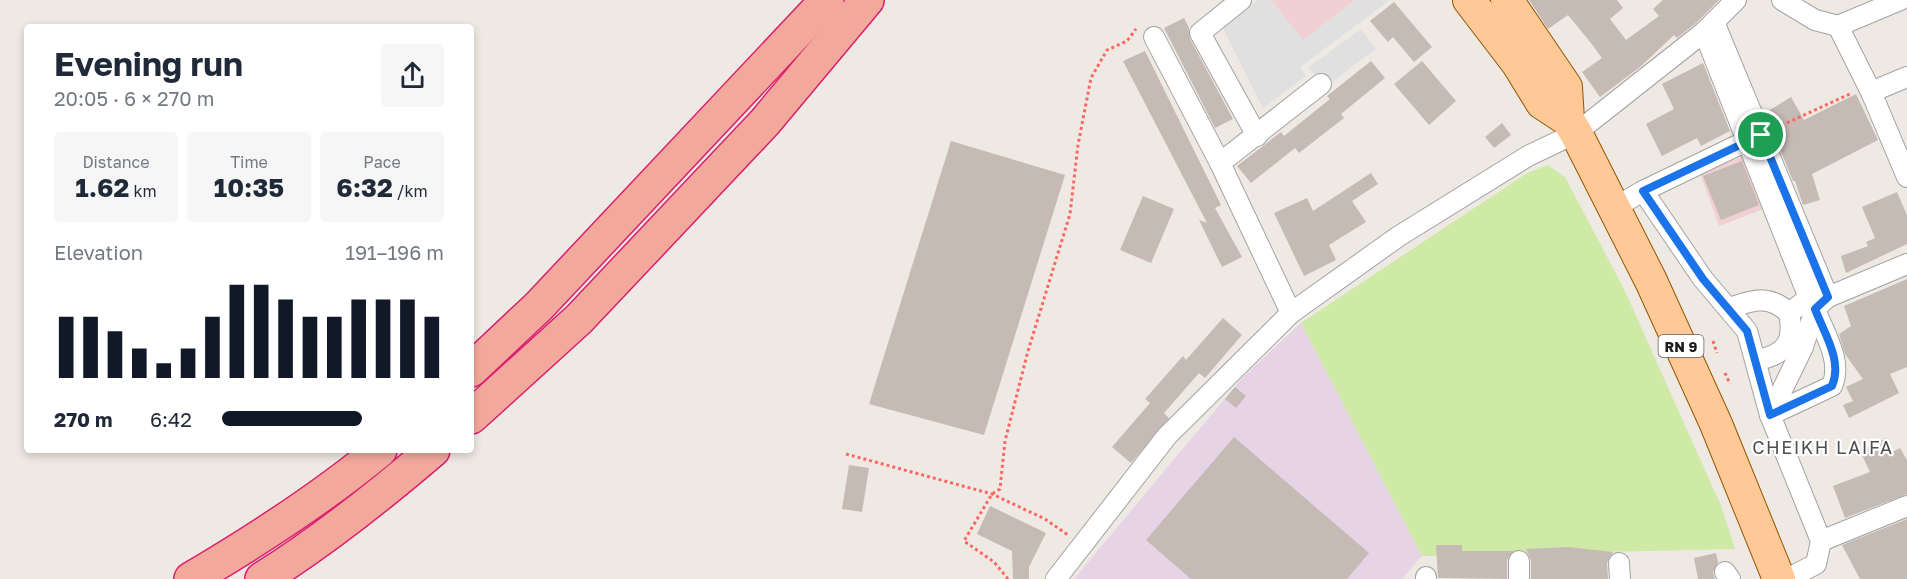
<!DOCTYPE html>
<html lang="en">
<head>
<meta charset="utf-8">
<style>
  :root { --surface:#fff; --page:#f6f6f7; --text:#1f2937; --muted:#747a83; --accent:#111827 }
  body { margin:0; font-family:"Golos Text",sans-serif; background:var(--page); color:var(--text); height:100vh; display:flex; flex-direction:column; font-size:22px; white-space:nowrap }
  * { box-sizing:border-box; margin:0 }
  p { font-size:20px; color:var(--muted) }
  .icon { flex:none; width:33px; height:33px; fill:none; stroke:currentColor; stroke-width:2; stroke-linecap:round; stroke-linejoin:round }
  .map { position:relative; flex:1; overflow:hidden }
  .details { position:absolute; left:24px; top:24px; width:450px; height:429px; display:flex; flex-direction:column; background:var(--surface); border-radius:6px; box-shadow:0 3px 9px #0003 }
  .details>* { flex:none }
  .pin { position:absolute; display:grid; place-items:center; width:51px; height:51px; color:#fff; margin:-26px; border:3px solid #fff; border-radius:50%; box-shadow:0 2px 6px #0007 }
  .round { display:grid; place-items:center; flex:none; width:63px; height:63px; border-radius:6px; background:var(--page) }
  .head { display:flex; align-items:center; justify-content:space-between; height:102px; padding:0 30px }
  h1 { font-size:33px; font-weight:700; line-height:45px }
  .figures { display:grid; grid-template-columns:repeat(3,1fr); gap:9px; height:102px; padding:6px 30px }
  .figures div { display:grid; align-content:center; border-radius:6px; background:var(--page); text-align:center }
  .figures b { font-size:26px; font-weight:700 }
  .figures small { font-size:16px; font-weight:400 }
  .figures p { font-size:16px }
  .chart { height:168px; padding:12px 30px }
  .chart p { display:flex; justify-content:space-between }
  .chart svg { width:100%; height:108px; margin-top:6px; stroke:var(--accent); stroke-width:6 }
  ul { padding:0 30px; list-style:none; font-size:20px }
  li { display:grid; grid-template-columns:96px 72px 1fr; align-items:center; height:45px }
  li i { height:15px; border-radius:8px; background:var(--accent) }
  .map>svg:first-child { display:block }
  .commercial { fill:#f0d0d2 }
  .industrial { fill:#e7d3e6 }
  .grass { fill:#ceeaa6 }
  .parking { fill:#e0e0e0 }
  .building { fill:#c6bab5 }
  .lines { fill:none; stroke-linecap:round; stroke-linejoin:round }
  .minor-casing { stroke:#a3a3a3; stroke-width:22 }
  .primary-casing { stroke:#955600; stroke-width:34 }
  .trunk-casing { stroke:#db1f71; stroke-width:36 }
  .path { stroke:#fd6664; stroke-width:3; stroke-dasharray:3 3; stroke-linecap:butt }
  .minor { stroke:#fff; stroke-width:20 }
  .primary { stroke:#fec897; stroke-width:32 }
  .trunk { stroke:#f3a89c; stroke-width:33 }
  .route-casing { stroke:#fff; stroke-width:12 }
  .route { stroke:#1a73e8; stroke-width:8 }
  .labels { text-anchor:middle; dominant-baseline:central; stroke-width:4.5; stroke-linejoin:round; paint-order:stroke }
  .shield { fill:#fff; stroke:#606060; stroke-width:1.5 }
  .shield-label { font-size:14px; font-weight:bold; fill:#1c1c1c }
  .quarter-label { font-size:18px; letter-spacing:1.5px; fill:#4f4f4f; stroke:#fff }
</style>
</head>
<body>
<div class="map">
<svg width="1907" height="579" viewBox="0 0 1907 579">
  <rect width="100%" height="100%" fill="#eee9e2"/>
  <g class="commercial">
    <path d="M 1271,0 L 1355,0 L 1302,41 Z"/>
    <path d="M 1747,155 L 1766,208 L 1719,226 L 1700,173 Z"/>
  </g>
  <path class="industrial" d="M 1301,323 L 1422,556 L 1402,579 L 1074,579 L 1243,377 Z"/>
  <path class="grass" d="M 1548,165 L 1565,177 L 1624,289 L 1722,508 L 1735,549 L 1422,556 L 1301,323 L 1527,173 Z"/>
  <g class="parking">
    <path d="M 1258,0 L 1271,0 L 1303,40 L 1355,0 L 1390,0 L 1300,67 L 1306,76 L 1263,108 L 1223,28 Z"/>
    <path d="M 1361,29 L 1376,49 L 1323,88 L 1309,67 Z"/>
  </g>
  <g class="building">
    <path d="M 1529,0 L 1617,0 L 1623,8 L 1610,19 L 1626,40 L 1659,16 L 1653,9 L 1663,0 L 1719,0 L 1696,23 L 1677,38 L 1674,35 L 1640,67 L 1600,97 L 1582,72 L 1602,58 L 1591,43 L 1568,15 L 1548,29 Z"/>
    <path d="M 1394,2 L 1432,47 L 1414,62 L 1393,37 L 1388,42 L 1370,21 Z"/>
    <path d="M 1184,18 L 1189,28 L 1190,39 L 1233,119 L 1215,128 L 1164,28 Z"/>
    <path d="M 1145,51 L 1221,205 L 1215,208 L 1242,257 L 1222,267 L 1199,220 L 1207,223 L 1123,61 Z"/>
    <path d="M 1371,61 L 1385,78 L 1341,114 L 1344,118 L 1299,153 L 1295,148 L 1251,183 L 1237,166 L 1281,132 L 1284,136 L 1330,99 L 1327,96 Z"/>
    <path d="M 1422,61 L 1456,101 L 1429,125 L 1394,84 Z"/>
    <path d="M 1703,63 L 1730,131 L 1701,146 L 1697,138 L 1662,156 L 1646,124 L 1674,109 L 1662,84 Z"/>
    <path d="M 1856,94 L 1878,140 L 1812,174 L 1820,200 L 1803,205 L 1795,181 L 1793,181 L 1765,113 L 1791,97 L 1804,120 Z"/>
    <path d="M 1502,123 L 1511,135 L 1494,148 L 1485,137 Z"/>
    <path d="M 951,141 L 1065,175 L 984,435 L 869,404 Z"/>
    <path d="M 1742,161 L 1759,205 L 1721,220 L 1703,176 Z"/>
    <path d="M 1371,173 L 1378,184 L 1352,201 L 1366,222 L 1329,245 L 1336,260 L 1304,276 L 1274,213 L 1307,198 L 1313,211 Z"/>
    <path d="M 1897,192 L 1907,215 L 1907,244 L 1846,273 L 1841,256 L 1868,246 L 1866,242 L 1875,238 L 1862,207 Z"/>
    <path d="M 1143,196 L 1174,209 L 1151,263 L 1120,250 Z"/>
    <path d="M 1907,279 L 1907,367 L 1890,374 L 1899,393 L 1849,418 L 1843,405 L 1853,401 L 1846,387 L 1863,379 L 1845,354 L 1839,334 L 1851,326 L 1844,306 Z"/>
    <path d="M 1223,318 L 1242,335 L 1205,378 L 1199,373 L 1164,413 L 1169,418 L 1131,463 L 1112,447 L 1150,403 L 1145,399 L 1183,356 L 1186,360 Z"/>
    <path d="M 1235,387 L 1246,396 L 1236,408 L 1225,399 Z"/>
    <path d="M 1234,437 L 1369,553 L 1347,579 L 1191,579 L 1146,540 Z"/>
    <path d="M 1886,438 L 1892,452 L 1900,448 L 1907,460 L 1907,494 L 1845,518 L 1833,486 L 1870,472 L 1860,451 Z"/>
    <path d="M 849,465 L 869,468 L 862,512 L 842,509 Z"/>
    <path d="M 990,506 L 1046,533 L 1029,567 L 1029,579 L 1013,579 L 1012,551 L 977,534 Z"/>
    <path d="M 1907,519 L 1907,579 L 1860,579 L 1842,545 Z"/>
    <path d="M 1436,545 L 1462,545 L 1462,551 L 1513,551 L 1507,560 L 1507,579 L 1438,578 Z"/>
    <path d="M 1568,547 L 1613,552 L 1607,563 L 1608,579 L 1531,579 L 1531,560 L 1526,549 Z"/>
    <path d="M 1716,553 L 1718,562 L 1713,573 L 1715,579 L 1698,579 L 1694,558 Z"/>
  </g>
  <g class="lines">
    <g class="minor-casing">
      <g id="minor">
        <path d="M 1241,0 L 1200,33 L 1257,136"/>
        <path d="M 1782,0 L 1815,20 L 1838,26 L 1871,92 L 1907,177"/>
        <path d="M 1714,22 L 1828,297"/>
        <path d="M 1838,26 L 1900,0"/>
        <path d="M 1704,32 L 1809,298"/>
        <path d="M 1154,37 L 1220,163"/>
        <path d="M 1871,92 L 1907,77"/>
        <path d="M 1643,191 L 1759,135"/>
        <path d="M 1614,208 L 1643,191 L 1703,279 L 1747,331 L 1770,415 L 1821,541 L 1816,564 L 1787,579"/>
        <path d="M 1729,308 C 1754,300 1769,294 1789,313"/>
        <path d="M 1291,313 L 1220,163 L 1321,84"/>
        <path d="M 1757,360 C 1785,355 1795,342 1789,313 L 1809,298 L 1815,309 L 1828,297 L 1907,264"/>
        <path d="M 1770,415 L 1832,386 C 1843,361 1824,333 1815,309"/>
        <path d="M 1770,415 L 1803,347 L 1815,309"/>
        <path d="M 1821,541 L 1907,506"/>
        <path d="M 1519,561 L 1519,579"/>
        <path d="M 1619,563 L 1620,579"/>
        <path d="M 1725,572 L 1730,579"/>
        <path d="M 1056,579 L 1167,436 L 1291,313 L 1399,236 L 1528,156 L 1576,133 L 1704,32 L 1736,0"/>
        <path d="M 1426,579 L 1426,577"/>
      </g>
    </g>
    <g class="primary-casing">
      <g id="primary">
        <path d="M 1469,0 L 1518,64 L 1542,103 L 1568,120 L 1576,133 L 1651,281 L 1716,424 L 1779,579"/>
        <path d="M 1507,0 L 1566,87 L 1568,120"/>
      </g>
    </g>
    <g class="trunk-casing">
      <g id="trunk">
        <path d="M 471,370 L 539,306 L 827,0"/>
        <path d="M 471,417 L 579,319 L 765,122 L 867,0"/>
        <path d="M 191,579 C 257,540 321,499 380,450"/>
        <path d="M 262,579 C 323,541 378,497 433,450"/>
      </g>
    </g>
    <g class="path">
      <path d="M 1776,128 L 1852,93"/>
      <path d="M 1713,341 L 1717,353"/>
      <path d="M 1725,373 L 1730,384"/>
      <path d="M 846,454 L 992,494 L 1045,519 L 1068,535"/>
      <path d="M 1008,579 L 994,562 L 964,541 L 992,494 L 1000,489 L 1005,441 L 1028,351 L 1070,214 L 1078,145 L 1091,78 L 1107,50 L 1127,41 L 1136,29"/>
    </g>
    <use href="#minor" class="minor"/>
    <use href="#primary" class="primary"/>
    <use href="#trunk" class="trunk"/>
  </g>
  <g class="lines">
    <g class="route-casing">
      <path id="route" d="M 1761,135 L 1828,297 L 1815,309 C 1824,333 1843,361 1832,386 L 1770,415 L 1747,331 L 1703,279 L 1643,191 Z"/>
    </g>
    <use href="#route" class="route"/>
  </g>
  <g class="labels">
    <rect class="shield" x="1658.5" y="335" width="45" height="22" rx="4.5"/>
    <g class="shield-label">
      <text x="1681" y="346">RN 9</text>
    </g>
    <g class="quarter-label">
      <text x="1823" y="447">CHEIKH LAIFA</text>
    </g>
  </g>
</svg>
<div class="pin" style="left:1761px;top:135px;background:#1e9e55"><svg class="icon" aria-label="arrive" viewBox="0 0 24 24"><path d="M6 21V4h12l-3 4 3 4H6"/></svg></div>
<section class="details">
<div class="head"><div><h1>Evening run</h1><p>20:05 · 6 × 270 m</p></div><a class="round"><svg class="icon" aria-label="share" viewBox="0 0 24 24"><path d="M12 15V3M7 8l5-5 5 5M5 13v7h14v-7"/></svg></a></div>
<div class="figures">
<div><p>Distance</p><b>1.62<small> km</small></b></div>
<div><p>Time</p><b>10:35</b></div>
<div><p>Pace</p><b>6:32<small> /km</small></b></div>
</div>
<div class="chart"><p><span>Elevation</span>191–196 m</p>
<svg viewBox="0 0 160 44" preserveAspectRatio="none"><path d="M5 44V19M15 44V19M25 44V25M35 44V32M45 44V38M55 44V32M65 44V19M75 44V6M85 44V6M95 44V12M105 44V19M115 44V19M125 44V12M135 44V12M145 44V12M155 44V19"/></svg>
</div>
<ul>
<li><b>270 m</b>6:42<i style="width:63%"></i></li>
</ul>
</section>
</div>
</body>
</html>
